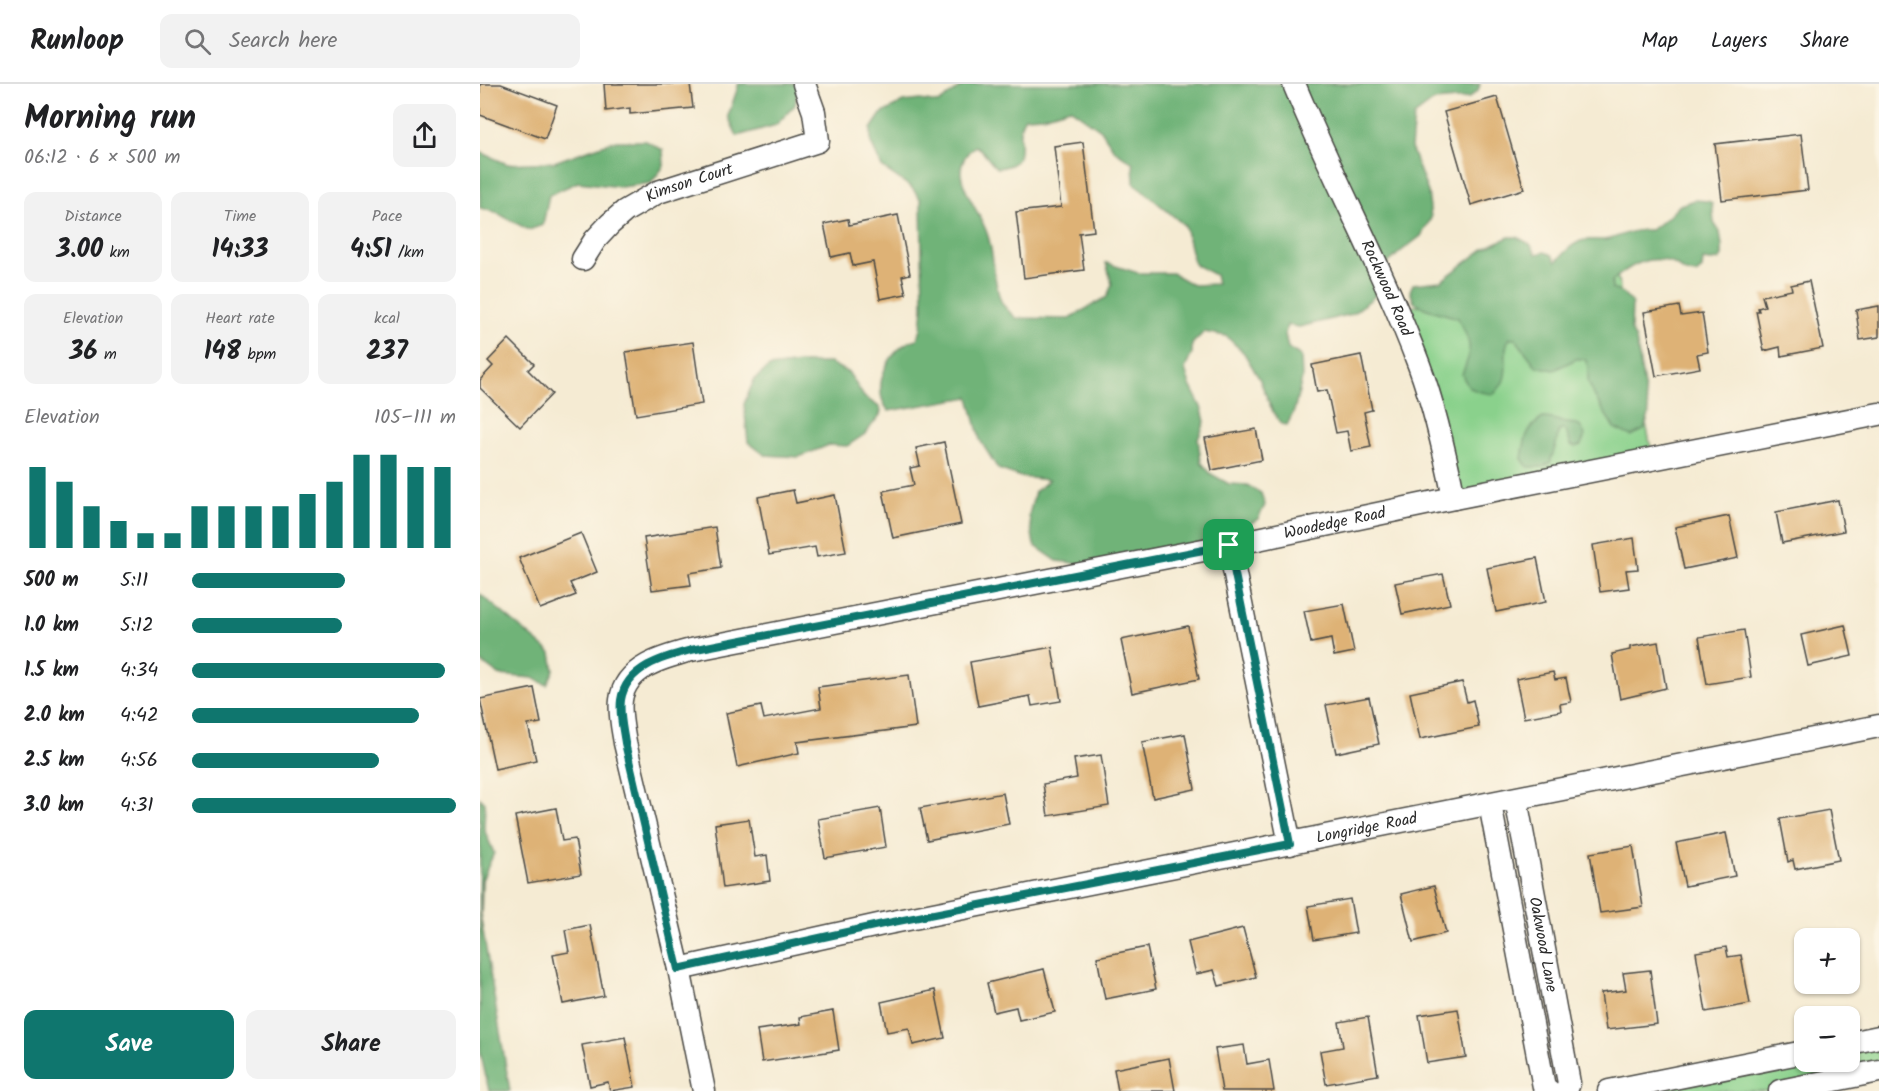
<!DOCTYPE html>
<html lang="en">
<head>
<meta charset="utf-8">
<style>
  :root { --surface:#fff; --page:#f2f2f2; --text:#202124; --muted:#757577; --line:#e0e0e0; --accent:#0f766e }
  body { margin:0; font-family:Kalam,sans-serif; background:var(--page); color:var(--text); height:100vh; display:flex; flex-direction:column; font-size:22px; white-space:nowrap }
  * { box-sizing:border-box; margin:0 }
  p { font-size:20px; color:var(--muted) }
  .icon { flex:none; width:33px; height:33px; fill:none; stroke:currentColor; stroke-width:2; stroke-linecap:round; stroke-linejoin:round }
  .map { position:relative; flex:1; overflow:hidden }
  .sheet { display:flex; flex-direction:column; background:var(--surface); width:480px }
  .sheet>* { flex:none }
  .buttons { position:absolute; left:1314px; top:844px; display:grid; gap:12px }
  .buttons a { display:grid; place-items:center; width:66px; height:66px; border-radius:12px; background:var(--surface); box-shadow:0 2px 4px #0004; font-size:30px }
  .pin { position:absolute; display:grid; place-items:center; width:51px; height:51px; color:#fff; margin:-26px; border-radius:12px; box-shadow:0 3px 9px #0006 }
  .round { display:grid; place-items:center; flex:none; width:63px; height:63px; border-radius:12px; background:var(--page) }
  .head { display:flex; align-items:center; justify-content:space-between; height:102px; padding:0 24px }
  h1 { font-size:33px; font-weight:700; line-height:45px }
  .metrics { display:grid; grid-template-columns:repeat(3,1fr); gap:9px; height:102px; padding:6px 24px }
  .metrics div { display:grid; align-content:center; border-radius:12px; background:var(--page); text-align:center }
  .metrics b { font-size:26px; font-weight:700 }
  .metrics small { font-size:16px; font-weight:400 }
  .metrics p { font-size:16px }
  .chart { height:168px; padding:12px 24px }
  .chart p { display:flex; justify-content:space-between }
  .chart svg { width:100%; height:108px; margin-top:6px; stroke:var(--accent); stroke-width:6 }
  .primary-button { display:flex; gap:12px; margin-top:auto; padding:12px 24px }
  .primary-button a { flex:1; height:69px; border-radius:12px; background:var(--accent); color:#fff; font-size:24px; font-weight:700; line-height:69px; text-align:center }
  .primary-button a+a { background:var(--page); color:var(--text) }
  ul { padding:0 24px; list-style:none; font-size:20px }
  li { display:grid; grid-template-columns:96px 72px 1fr; align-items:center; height:45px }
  li i { height:15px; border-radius:8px; background:var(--accent) }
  header { display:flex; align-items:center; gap:36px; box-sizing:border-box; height:84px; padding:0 30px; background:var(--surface); border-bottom:2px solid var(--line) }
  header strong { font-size:28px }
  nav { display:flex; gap:33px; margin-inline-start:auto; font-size:21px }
  .search { width:420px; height:54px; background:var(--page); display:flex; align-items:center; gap:15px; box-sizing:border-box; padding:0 21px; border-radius:12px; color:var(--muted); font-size:22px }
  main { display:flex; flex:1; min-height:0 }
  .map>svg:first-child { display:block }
  .green { fill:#8ad18c; stroke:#5a7e5c; stroke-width:1.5 }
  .forest { fill:#6fb378; stroke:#4d6f52; stroke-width:1.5; fill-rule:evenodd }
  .building { fill:#deb276 }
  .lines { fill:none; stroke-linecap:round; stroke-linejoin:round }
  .street-casing { stroke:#494844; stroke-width:25 }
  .street { stroke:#fff; stroke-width:22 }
  .route-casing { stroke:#fff; stroke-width:12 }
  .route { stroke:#0f766e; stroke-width:8 }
  .labels { text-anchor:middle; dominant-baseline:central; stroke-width:4.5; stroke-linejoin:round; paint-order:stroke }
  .street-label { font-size:16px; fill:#2b2b2b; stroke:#fcf5e5 }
</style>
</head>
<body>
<header>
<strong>Runloop</strong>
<div class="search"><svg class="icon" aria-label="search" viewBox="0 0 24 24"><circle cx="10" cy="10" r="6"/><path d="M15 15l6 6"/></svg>Search here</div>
<nav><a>Map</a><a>Layers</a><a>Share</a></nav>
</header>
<main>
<section class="sheet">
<div class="head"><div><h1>Morning run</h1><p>06:12 · 6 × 500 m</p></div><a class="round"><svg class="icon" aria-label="share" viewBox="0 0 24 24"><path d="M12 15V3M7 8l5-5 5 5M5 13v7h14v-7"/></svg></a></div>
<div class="metrics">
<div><p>Distance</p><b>3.00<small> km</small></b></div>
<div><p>Time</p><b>14:33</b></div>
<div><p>Pace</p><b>4:51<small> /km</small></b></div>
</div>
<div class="metrics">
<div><p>Elevation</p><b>36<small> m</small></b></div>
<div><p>Heart rate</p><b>148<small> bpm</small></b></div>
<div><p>kcal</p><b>237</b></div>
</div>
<div class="chart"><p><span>Elevation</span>105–111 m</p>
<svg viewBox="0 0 160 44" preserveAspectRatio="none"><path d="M5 44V11M15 44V17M25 44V27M35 44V33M45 44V38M55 44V38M65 44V27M75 44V27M85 44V27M95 44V27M105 44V22M115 44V17M125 44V6M135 44V6M145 44V11M155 44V11"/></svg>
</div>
<ul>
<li><b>500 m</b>5:11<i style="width:58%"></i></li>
<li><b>1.0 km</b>5:12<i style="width:57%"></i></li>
<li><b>1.5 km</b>4:34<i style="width:96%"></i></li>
<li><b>2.0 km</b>4:42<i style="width:86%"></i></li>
<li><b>2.5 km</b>4:56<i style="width:71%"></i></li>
<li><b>3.0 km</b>4:31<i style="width:100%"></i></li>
</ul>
<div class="primary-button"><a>Save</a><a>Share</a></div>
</section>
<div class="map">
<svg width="1399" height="1007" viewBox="0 0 1399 1007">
  <rect width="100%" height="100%" fill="#fcf5e5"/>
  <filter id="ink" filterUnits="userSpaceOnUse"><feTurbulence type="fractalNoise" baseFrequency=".0167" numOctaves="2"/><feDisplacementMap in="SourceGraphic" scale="12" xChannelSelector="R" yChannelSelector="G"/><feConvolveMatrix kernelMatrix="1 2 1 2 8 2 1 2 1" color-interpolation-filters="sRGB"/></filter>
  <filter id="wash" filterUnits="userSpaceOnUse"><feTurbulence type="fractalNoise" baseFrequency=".008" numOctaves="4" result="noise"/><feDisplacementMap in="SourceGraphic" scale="24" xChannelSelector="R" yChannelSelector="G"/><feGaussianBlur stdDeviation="1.35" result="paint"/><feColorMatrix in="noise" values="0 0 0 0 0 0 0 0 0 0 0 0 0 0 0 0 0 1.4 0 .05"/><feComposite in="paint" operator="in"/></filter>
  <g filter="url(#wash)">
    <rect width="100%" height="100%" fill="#f5ebd3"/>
    <g class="green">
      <path d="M 1135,180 L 1173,375 L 974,414 L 917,226 Z"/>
      <path d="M 1399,953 L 1399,988 L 1301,1007 L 1129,1007 L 1324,978 L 1370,978 L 1370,959 Z"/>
    </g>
    <g class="forest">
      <path d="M 258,0 L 319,0 L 315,21 L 296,41 L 257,52 L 248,32 L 258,3 Z"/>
      <path d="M 485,0 L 1000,0 L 998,7 L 989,14 L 954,17 L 934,32 L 931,64 L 948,108 L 951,134 L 941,152 L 920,168 L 899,188 L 895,212 L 872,230 L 819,243 L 807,241 L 805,250 L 808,264 L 821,272 L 822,295 L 814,327 L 807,341 L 801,340 L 792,326 L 779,294 L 764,269 L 746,252 L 724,248 L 712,260 L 712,269 L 705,285 L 710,301 L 722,325 L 725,338 L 718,355 L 721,378 L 731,390 L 749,400 L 767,401 L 781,409 L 785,421 L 778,435 L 755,449 L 633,484 L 577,477 L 554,461 L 549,431 L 555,408 L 569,396 L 541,393 L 518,385 L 500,356 L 489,313 L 409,327 C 388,305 410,261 437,255 L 441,245 L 443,222 L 441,116 L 432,104 L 402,83 L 391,59 L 391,45 L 401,30 L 423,18 L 440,16 L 458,19 ZM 590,24 L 621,46 L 634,66 L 653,79 L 654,99 L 705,142 L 714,180 L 735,191 L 737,200 L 713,201 L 692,189 L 658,189 L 626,179 L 632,200 L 627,213 L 588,235 L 536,234 C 531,229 523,223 521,217 C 512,195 515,171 507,149 C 500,129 484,110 481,90 C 480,77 486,69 495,62 C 506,67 508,78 517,84 C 557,80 530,52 545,33 L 563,32 Z"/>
      <path d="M 134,57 L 166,57 L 183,66 L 184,82 L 171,99 L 141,103 L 98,98 L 69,111 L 63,141 L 49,146 L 15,128 L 0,124 L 0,68 L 27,80 L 74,78 Z"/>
      <path d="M 1214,116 L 1228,117 L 1232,119 L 1234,139 L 1240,148 L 1242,162 L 1242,172 L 1239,176 L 1231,177 L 1223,176 L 1222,185 L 1216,190 C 1201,189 1203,184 1192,179 C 1169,169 1148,183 1132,197 L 1132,205 L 1143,209 L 1152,219 L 1151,246 L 1156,256 L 1169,331 L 1164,346 L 1151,352 L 1134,344 L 1115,313 L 1108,298 L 1108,283 L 1105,275 L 1096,275 L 1074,286 L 1056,282 L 1035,254 L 1030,254 C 1021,265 1030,284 1023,298 C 1021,302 1017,307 1014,310 C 997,308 988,307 982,290 C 994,265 990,257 978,234 L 947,225 L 934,218 L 930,207 L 933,200 L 961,197 L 1005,164 L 1029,153 L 1037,153 L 1050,160 L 1056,170 L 1065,168 L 1072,171 L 1076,178 C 1084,168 1094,157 1106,156 C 1114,155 1122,157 1130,155 C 1145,150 1155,145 1171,146 L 1189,132 L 1200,121 Z"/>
      <path d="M 320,279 L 350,279 L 369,289 L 384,313 L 398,322 L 401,326 L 400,331 L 385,350 L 367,362 L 349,361 L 319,373 L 285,371 L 268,358 L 264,320 L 274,296 L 289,283 Z"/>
      <path d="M 1063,334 C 1070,334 1074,335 1082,338 C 1094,342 1098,335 1105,351 L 1101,361 L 1095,363 L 1091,361 L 1086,347 L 1083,345 L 1078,348 C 1078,360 1073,367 1070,379 L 1063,383 L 1048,383 L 1042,375 C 1045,355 1045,345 1063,334 Z"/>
      <path d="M 0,510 L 71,569 L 74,586 L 67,601 L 53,594 L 19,591 L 0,577 Z"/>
      <path d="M 0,714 L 5,719 L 4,745 L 14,769 L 2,796 L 1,835 L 30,1007 L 9,1007 L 0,967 Z"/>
    </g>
    <g id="blocks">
      <g class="building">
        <path d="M 0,0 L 21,0 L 77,21 L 65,55 L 0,31 Z"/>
        <path d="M 124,0 L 210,0 L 213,24 L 150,30 L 150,24 L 126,27 Z"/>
        <path d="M 1017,13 L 1044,105 L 991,121 L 964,28 Z"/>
        <path d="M 1321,50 L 1328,106 L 1242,116 L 1235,60 Z"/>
        <path d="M 603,58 L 614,147 L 599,149 L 604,186 L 544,194 L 536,128 L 581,123 L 574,62 Z"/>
        <path d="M 418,131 L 430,190 L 422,192 L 426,210 L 400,215 L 393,178 L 373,182 L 370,169 L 351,173 L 344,140 L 368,135 L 369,141 Z"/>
        <path d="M 1329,197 L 1343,264 L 1301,272 L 1300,263 L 1284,267 L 1276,227 L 1279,227 L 1278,224 L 1285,222 L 1282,212 L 1312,206 L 1311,201 Z"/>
        <path d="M 1199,222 L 1201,232 L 1222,229 L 1228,268 L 1217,270 L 1220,284 L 1176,292 L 1164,228 Z"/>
        <path d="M 1399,222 L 1399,253 L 1380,256 L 1376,226 Z"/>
        <path d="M 29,255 L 54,280 L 48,286 L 72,310 L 40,343 L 0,304 L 0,296 L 13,282 L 8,277 Z"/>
        <path d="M 213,258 L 222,320 L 156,331 L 146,268 Z"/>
        <path d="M 881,271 L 892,326 L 884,328 L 891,363 L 871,367 L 867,347 L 856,349 L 847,306 L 837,308 L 832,281 Z"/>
        <path d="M 776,345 L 782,376 L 732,386 L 725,354 Z"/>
        <path d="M 464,358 L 481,440 L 413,454 L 403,407 L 434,401 L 430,384 L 440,382 L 436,364 Z"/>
        <path d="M 313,406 L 316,419 L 355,411 L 366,468 L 337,473 L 335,463 L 289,471 L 278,413 Z"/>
        <path d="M 1358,416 L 1364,447 L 1302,459 L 1296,428 Z"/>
        <path d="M 1249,432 L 1258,474 L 1204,485 L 1195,443 Z"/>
        <path d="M 235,443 L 241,484 L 209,489 L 211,501 L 172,506 L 164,454 Z"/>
        <path d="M 101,449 L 117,488 L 90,499 L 96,511 L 60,525 L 39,474 Z"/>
        <path d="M 1154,454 L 1158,485 L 1146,486 L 1149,504 L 1120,508 L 1113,461 Z"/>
        <path d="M 1057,474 L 1066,518 L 1016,528 L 1007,484 Z"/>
        <path d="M 963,490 L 970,520 L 922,530 L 915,499 Z"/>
        <path d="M 864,520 L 874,568 L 854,572 L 851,555 L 831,559 L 824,527 Z"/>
        <path d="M 1365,541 L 1372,572 L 1328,582 L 1321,551 Z"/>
        <path d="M 708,542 L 719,595 L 652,609 L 641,556 Z"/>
        <path d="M 1264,546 L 1271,593 L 1227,600 L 1219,553 Z"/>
        <path d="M 1178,558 L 1186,604 L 1140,615 L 1132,570 L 1150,566 L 1150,563 Z"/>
        <path d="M 572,563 L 581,617 L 552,622 L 550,612 L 498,622 L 490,578 Z"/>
        <path d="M 1073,588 L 1075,596 L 1086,594 L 1091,618 L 1080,620 L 1081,627 L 1044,634 L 1036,595 Z"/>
        <path d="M 429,591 L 436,643 L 317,658 L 319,669 L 257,683 L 246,629 L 281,622 L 284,635 L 341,624 L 338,603 Z"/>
        <path d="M 982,598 L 987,618 L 993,616 L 999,643 L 940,655 L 930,609 Z"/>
        <path d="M 54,604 L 61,639 L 48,641 L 56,676 L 15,685 L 0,615 Z"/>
        <path d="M 889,613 L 899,660 L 856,669 L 846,621 Z"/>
        <path d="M 705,650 L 715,705 L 673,714 L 662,658 Z"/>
        <path d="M 621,671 L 629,722 L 568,732 L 563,700 L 597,694 L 594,675 Z"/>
        <path d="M 523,709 L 529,740 L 447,756 L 440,724 Z"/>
        <path d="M 76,724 L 82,757 L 95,755 L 101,790 L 48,799 L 35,732 Z"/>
        <path d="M 400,724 L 406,763 L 345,774 L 338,735 Z"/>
        <path d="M 1349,726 L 1359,776 L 1315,785 L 1313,776 L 1308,778 L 1300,735 Z"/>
        <path d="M 269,735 L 275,773 L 287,771 L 290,797 L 243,804 L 235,740 Z"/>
        <path d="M 1246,749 L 1255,792 L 1205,802 L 1196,759 Z"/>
        <path d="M 1153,762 L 1163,823 L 1120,829 L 1110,769 Z"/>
        <path d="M 954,802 L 966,849 L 933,858 L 921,810 Z"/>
        <path d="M 870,815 L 876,849 L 834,856 L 828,822 Z"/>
        <path d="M 110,841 L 124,912 L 83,920 L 73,871 L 89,868 L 85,846 Z"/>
        <path d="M 763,844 L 776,893 L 739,902 L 734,886 L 716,890 L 708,858 Z"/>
        <path d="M 667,863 L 676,905 L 625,915 L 617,873 Z"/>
        <path d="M 1246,863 L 1248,873 L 1261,871 L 1270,920 L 1226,928 L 1216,868 Z"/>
        <path d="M 564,885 L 575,928 L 539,936 L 536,923 L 514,928 L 507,899 Z"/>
        <path d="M 1170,886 L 1177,940 L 1126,946 L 1121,909 L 1146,906 L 1143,889 Z"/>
        <path d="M 455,906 L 465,954 L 433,961 L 429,944 L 407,948 L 401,918 Z"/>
        <path d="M 978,925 L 986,973 L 947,979 L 939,931 Z"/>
        <path d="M 353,927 L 359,966 L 282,978 L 277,946 L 321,940 L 320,933 Z"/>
        <path d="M 888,933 L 898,991 L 846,1000 L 840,967 L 863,963 L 859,938 Z"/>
        <path d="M 145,953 L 155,1003 L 130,1007 L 128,998 L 110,1002 L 102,961 Z"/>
        <path d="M 764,961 L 767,980 L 789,976 L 794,1007 L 742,1007 L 735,965 Z"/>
        <path d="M 689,974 L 695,1007 L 638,1007 L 634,985 Z"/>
      </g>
    </g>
  </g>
  <g filter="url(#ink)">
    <use href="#blocks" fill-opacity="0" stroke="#494844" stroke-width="1.5"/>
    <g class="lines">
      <g class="street-casing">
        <g id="street">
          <path id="s1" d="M 814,0 C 853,95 903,185 939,281 C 955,324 965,369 974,414"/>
          <path id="s2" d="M 103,175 L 115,156 L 130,140 L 145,127 L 178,108 L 338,57 L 334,28 L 324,0"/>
          <path d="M 749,461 L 810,760"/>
          <path id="s3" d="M 1036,715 L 1089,999 L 1086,1007"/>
          <path d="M 1010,720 L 1064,1003 L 1069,1007"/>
          <path id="s4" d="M 199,885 L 403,840 L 1399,642"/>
          <path d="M 1370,959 L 1399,953"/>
          <path id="s5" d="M 224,1007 L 199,885 L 145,659 C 143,646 139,630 141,616 C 145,583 184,573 211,566 L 749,461 L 974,414 L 1399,330"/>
          <path d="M 1129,1007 L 1324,968"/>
          <path d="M 1300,1007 L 1399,987"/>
        </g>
      </g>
      <use href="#street" class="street"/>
    </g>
  </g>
  <g class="lines" filter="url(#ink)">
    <g class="route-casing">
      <path id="route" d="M 749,461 L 810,760 L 403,840 L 198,885 L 145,659 C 143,645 139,630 141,616 C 146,583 184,573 211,566 Z"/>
    </g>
    <use href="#route" class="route"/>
  </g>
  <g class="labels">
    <g class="street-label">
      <text stroke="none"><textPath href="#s2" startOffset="135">Kimson Court</textPath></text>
      <text stroke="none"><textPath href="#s1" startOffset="224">Rockwood Road</textPath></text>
      <text stroke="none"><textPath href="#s5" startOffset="1148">Woodedge Road</textPath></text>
      <text stroke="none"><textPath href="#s4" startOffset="702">Longridge Road</textPath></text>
      <text stroke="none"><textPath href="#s3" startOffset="148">Oakwood Lane</textPath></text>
    </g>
  </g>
</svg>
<div class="buttons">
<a>+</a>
<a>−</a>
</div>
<div class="pin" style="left:749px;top:461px;background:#1e9e55"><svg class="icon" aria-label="arrive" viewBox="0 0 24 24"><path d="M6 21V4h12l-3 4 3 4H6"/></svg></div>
</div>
</main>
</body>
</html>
